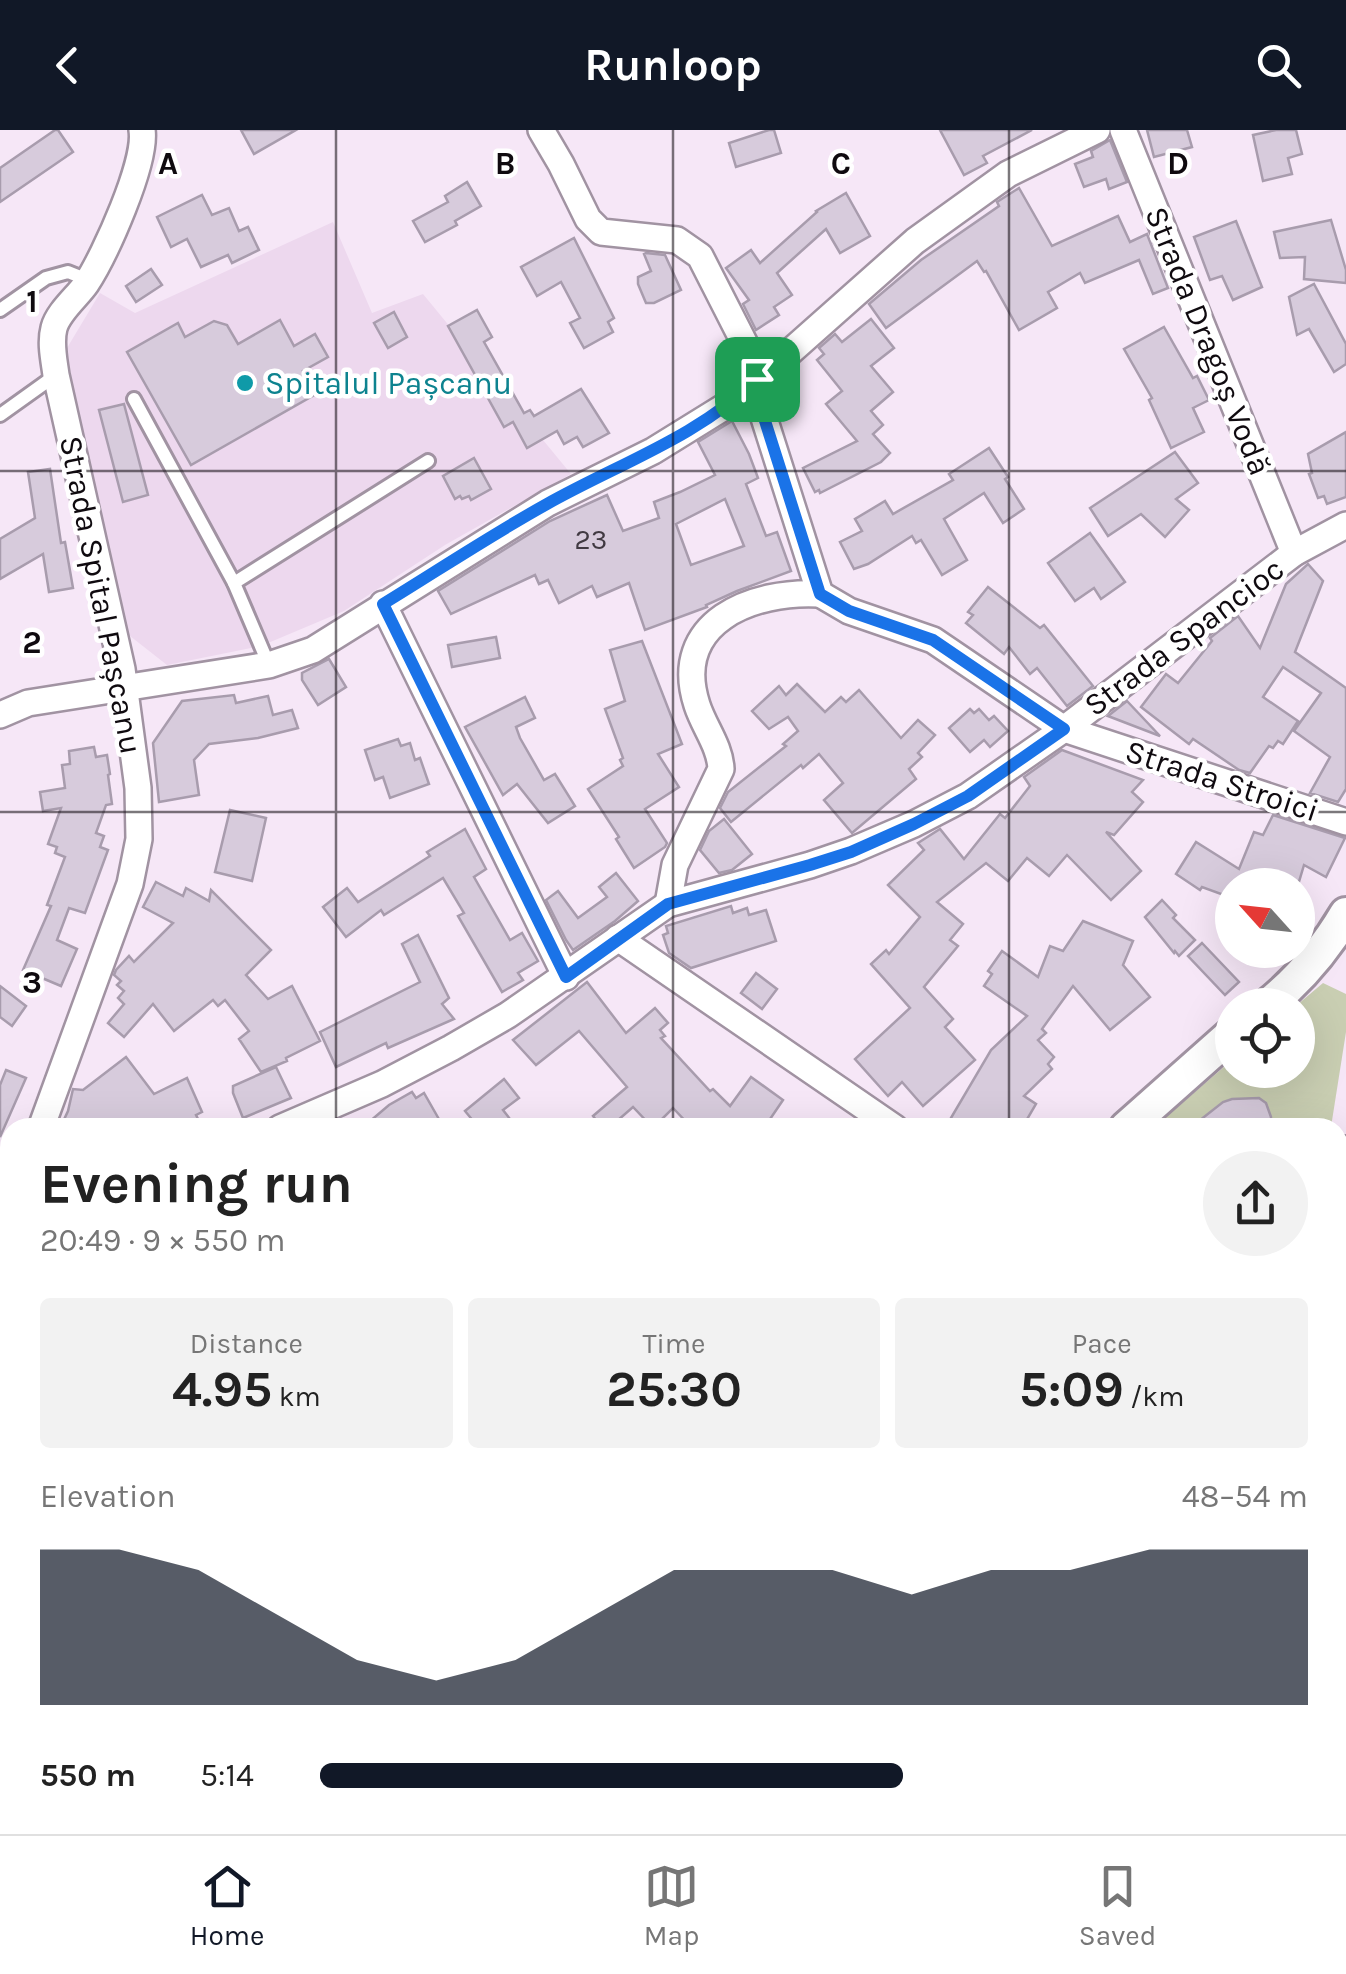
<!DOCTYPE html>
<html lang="en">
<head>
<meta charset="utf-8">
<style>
  :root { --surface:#fff; --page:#f2f2f2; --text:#222; --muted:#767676; --line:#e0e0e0; --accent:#111827 }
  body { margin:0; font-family:Karla,sans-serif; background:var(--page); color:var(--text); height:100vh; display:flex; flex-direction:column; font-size:38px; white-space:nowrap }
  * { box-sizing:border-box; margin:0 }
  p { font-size:32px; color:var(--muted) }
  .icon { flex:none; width:55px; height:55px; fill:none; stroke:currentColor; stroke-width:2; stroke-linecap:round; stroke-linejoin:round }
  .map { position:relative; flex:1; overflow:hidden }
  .drawer { position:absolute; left:0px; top:988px; width:1348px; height:718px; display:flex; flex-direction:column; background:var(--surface); border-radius:30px 30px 0 0; box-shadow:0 10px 40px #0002 }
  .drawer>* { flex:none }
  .needle { width:65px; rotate:297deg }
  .controls { position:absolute; left:1215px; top:738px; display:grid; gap:20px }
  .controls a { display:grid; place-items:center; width:100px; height:100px; border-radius:50%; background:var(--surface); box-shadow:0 10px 40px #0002; font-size:50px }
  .pin { position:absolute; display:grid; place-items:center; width:85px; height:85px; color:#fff; margin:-42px; border-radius:20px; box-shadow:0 5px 15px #0006 }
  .round { display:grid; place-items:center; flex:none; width:105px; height:105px; border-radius:52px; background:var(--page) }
  .head { display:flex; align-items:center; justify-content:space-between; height:170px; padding:0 40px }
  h1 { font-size:55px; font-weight:700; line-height:75px }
  .metrics { display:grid; grid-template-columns:repeat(3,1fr); gap:15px; height:170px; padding:10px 40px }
  .metrics div { display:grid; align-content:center; border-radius:10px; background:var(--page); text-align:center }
  .metrics b { font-size:50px; font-weight:700 }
  .metrics small { font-size:28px; font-weight:400 }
  .metrics p { font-size:28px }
  .chart { height:280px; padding:20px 40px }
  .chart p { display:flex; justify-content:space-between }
  .chart svg { width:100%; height:180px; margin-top:10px; fill:var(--accent); opacity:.7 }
  ul { padding:0 40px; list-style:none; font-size:32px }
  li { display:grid; grid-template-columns:160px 120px 1fr; align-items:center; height:75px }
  li i { height:25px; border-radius:12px; background:var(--accent) }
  header { display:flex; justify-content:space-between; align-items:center; height:130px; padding:0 40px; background:var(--accent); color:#fff; font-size:45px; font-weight:700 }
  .tab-bar { display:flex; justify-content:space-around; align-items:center; height:140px; border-top:2px solid var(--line); background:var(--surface); font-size:28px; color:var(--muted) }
  .tab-bar a { display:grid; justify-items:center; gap:5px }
  .tab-bar .selected { color:var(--accent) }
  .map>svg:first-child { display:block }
  .built { fill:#edd8ee }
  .green { fill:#c9ceb2 }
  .building { fill:#d7cbdc; stroke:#a89cad; stroke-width:2.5; fill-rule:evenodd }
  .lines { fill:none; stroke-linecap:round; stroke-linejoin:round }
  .service-casing { stroke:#a193a2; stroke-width:18 }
  .minor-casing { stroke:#a193a2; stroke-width:30 }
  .tertiary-casing { stroke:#a193a2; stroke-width:38 }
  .secondary-casing { stroke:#a193a2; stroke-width:42 }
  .service { stroke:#fff; stroke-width:12 }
  .minor { stroke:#fff; stroke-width:25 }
  .tertiary { stroke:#fff; stroke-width:32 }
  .secondary { stroke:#fff; stroke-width:38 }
  .route-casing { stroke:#fff; stroke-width:20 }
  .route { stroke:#1a73e8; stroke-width:12 }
  .grid { fill:none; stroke:#0f0a0f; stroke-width:2.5; stroke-opacity:0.55 }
  .culture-dot { fill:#0f9aa8; stroke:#fff; stroke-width:4 }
  .labels { text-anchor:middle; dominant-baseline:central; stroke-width:9; stroke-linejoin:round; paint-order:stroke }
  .number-label { font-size:28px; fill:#413a42 }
  .street-label { font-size:32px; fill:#0f0a0f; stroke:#fff }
  .culture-label { font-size:32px; fill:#0d838f; stroke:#fff; text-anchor:start }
  .grid-label { font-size:32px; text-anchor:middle; font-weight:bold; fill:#0f0a0f; stroke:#fff; stroke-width:9; stroke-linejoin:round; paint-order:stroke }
</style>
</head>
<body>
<header><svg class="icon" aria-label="back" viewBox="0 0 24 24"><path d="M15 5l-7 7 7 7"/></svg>Runloop<svg class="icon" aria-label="search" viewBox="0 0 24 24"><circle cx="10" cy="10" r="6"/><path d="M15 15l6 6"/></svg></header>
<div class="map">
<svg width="1346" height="1704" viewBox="0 0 1346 1704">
  <rect width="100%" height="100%" fill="#f6e7f7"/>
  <path class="built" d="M 333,92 L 372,183 L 423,164 L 571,344 L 445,415 L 344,481 L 261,516 L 167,535 L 116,495 L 61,228 L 100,163 L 135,183 Z"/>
  <path class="green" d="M 1323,853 L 1346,864 L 1346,902 L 1331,997 L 1153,998 L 1232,930 L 1232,940 L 1298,940 L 1297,875 Z"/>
  <g class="building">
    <path d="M 55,0 L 58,0 L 73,22 L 0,72 L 0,38 Z"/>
    <path d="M 241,0 L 296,0 L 254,24 Z"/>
    <path d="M 769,0 L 774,0 L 781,23 L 736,37 L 729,13 Z"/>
    <path d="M 940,0 L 1032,0 L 983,26 L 987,33 L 964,45 Z"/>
    <path d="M 1147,0 L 1187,0 L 1192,17 L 1154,27 Z"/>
    <path d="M 1276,0 L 1296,0 L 1302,24 L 1288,28 L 1292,44 L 1263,51 L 1253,5 Z"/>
    <path d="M 1110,10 L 1127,52 L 1109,59 L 1106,49 L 1084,57 L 1075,34 L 1093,27 L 1091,21 Z"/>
    <path d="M 467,52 L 481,76 L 455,91 L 457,95 L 425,112 L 413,91 L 448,72 L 445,66 Z"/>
    <path d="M 1019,58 L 1052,116 L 1118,86 L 1130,112 L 1147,104 L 1168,158 L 1153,164 L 1139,130 L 1085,153 L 1080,143 L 1048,162 L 1057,178 L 1019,200 L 986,141 L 984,142 L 977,131 L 886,198 L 869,174 L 921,130 L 999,76 L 997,72 Z"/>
    <path d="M 846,63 L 870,106 L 840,123 L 826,99 L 777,143 L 792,165 L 774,177 L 779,185 L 756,200 L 743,174 L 749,170 L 726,138 L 751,120 L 760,133 L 817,82 L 816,81 Z"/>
    <path d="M 202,65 L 212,85 L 229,78 L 239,101 L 248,97 L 259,120 L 232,133 L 228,125 L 201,137 L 187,109 L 171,117 L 157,87 Z"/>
    <path d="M 1331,90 L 1346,140 L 1346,153 L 1304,149 L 1305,127 L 1280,128 L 1274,102 Z"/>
    <path d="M 1236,91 L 1262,157 L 1233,170 L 1222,146 L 1210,150 L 1194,107 Z"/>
    <path d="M 574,108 L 614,188 L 608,192 L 613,202 L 584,218 L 570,193 L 580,188 L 561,152 L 537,166 L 521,137 Z"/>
    <path d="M 646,123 L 665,125 L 681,160 L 654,173 L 646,173 L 638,154 L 638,147 L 651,141 L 644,124 Z"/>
    <path d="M 151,139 L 162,155 L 136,172 L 126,156 Z"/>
    <path d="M 1314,154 L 1346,214 L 1346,234 L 1334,242 L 1309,199 L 1297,205 L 1289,167 Z"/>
    <path d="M 477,180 L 492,207 L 484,212 L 524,283 L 530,280 L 534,286 L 581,259 L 609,303 L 583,317 L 577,307 L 564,314 L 557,301 L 527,318 L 513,292 L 504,297 L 448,196 Z"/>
    <path d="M 394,182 L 407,207 L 388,218 L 374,193 Z"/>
    <path d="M 871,189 L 894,218 L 871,236 L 893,262 L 871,281 L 883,295 L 873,304 L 890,323 L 881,332 L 820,363 L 819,360 L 815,362 L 803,338 L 857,311 L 826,274 L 842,261 L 817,230 L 824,224 L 819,218 L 835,204 L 842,212 Z"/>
    <path d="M 280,190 L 294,216 L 315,204 L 328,227 L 303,241 L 316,264 L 191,335 L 127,222 L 178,193 L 185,207 L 214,191 L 227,195 L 238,214 Z"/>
    <path d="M 1164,197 L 1193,248 L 1197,246 L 1209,270 L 1193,278 L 1204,302 L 1171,318 L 1149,270 L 1152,268 L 1124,219 Z"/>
    <path d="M 124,274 L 148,365 L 123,372 L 99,280 Z"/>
    <path d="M 732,291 L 749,324 L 758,348 L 746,354 L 766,406 L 777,402 L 791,441 L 737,461 L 706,475 L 707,477 L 645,500 L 629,453 L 597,467 L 592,456 L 559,473 L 548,450 L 539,454 L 535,445 L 451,484 L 438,461 L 550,391 L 607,365 L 623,401 L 659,388 L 654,372 L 680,362 L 715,345 L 698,312 ZM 725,369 L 744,416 L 691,435 L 676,394 Z"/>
    <path d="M 1346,302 L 1346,367 L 1327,374 L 1324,366 L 1318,368 L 1309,344 L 1312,343 L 1308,324 Z"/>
    <path d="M 989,318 L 1008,347 L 1005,349 L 1024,379 L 1003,393 L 984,363 L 944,389 L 967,430 L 942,445 L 921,410 L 916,413 L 912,406 L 868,434 L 854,439 L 840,412 L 862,401 L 855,389 L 885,371 L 893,384 L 953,350 L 949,344 Z"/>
    <path d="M 1175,322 L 1198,353 L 1176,369 L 1189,380 L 1165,407 L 1141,384 L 1108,406 L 1090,378 Z"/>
    <path d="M 474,328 L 491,359 L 471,370 L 469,366 L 462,369 L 460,366 L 455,369 L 443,346 Z"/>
    <path d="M 50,339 L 61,413 L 65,412 L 73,458 L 49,462 L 43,424 L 0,449 L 0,409 L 35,388 L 28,342 Z"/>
    <path d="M 1090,403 L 1125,452 L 1101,469 L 1094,458 L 1075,471 L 1048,433 Z"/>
    <path d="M 1308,434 L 1323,451 L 1295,522 L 1346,558 L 1346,659 L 1338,672 L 1310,663 L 1330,627 L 1294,601 L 1321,563 L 1283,537 L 1263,567 L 1298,591 L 1283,614 L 1278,611 L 1273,618 L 1269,616 L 1250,643 L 1239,640 L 1193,609 L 1189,614 L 1141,577 L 1166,544 L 1178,553 L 1212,511 L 1210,508 L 1238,486 L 1260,518 L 1286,454 Z"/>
    <path d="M 988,457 L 1040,498 L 1044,495 L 1093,556 L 1067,576 L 1037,538 L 1030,544 L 1009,517 L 1004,524 L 966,493 L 973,485 L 968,482 Z"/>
    <path d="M 496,507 L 500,528 L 452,537 L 448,515 Z"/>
    <path d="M 642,511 L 682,614 L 658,624 L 679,657 L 645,679 L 667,713 L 665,717 L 634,738 L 616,709 L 619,707 L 588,659 L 623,636 L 620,630 L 623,628 L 605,579 L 625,571 L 610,520 Z"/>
    <path d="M 329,529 L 346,557 L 318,575 L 302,550 L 302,543 Z"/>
    <path d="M 797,554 L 825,582 L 841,567 L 846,572 L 859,560 L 901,608 L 918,590 L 935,605 L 918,623 L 922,627 L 909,639 L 916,649 L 852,703 L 824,670 L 843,653 L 819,624 L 803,638 L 801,635 L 731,692 L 720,678 L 728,662 L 786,616 L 783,614 L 798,601 L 788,587 L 769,599 L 752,581 L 779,556 L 786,565 Z"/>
    <path d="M 234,565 L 236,573 L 268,566 L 273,585 L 292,580 L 298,598 L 258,608 L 209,614 L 194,630 L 199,665 L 159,672 L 153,613 L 182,571 Z"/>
    <path d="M 525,567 L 535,588 L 516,597 L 520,608 L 544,650 L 555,644 L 575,676 L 548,693 L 517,654 L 503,665 L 465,597 Z"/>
    <path d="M 1127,571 L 1160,606 L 1108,586 Z"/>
    <path d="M 970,579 L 974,583 L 979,579 L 989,590 L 994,586 L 1008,601 L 990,617 L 984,610 L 970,622 L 949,598 Z"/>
    <path d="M 398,609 L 401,616 L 410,613 L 415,630 L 420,628 L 429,654 L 390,668 L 383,647 L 375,650 L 365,620 Z"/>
    <path d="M 94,617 L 96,627 L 107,625 L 110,644 L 108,645 L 112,674 L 106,675 L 96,703 L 104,706 L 100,717 L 108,720 L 85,783 L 69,778 L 57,810 L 77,819 L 61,856 L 23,840 L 51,776 L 47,775 L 65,727 L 55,723 L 57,717 L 48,714 L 61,678 L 43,681 L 40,662 L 65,658 L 62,635 L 70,634 L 69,621 Z"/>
    <path d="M 1062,620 L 1143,650 L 1132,662 L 1143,672 L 1114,705 L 1106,702 L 1141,741 L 1111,770 L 1067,725 L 1049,746 L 1027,728 L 1008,751 L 986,733 L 937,772 L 963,794 L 950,810 L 958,816 L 924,857 L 953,889 L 945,897 L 975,930 L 923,976 L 902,952 L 888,966 L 855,929 L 910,878 L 871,834 L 886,820 L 889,824 L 920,787 L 888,755 L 924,720 L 918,713 L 940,699 L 964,729 L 1000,684 L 1005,688 L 1030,656 L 1024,647 Z"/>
    <path d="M 230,680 L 266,688 L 252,751 L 215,742 Z"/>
    <path d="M 1273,685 L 1345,708 L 1326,747 L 1304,735 L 1298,755 L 1232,755 L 1232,768 L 1202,757 L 1200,760 L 1176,744 L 1196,712 L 1239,739 L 1254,702 L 1263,705 Z"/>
    <path d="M 724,689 L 752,724 L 732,740 L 719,743 L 700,720 L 709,701 Z"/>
    <path d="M 465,699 L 486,739 L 474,747 L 510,810 L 522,803 L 538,831 L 518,843 L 523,850 L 502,862 L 458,786 L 464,783 L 443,748 L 384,785 L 381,780 L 346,807 L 323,777 L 347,758 L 358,772 L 430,726 L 427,722 Z"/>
    <path d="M 616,743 L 638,771 L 615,791 L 573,820 L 566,810 L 546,770 L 558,761 L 578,788 L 607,767 L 599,757 Z"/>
    <path d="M 156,752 L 183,766 L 186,758 L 209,771 L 211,760 L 271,820 L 246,845 L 268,869 L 292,856 L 320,911 L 286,928 L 287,931 L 261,942 L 239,909 L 249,901 L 225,870 L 218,876 L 213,870 L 174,901 L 153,874 L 124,907 L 108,893 L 124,874 L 118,868 L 124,861 L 117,855 L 121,851 L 114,845 L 116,840 L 129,826 L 134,832 L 173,793 L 143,777 Z"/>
    <path d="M 1162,770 L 1176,785 L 1173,788 L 1195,810 L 1179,826 L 1175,821 L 1174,823 L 1145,787 Z"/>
    <path d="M 731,776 L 733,783 L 747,778 L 749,785 L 766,780 L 776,811 L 691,838 L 669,823 L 663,805 L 668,803 L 666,796 Z"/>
    <path d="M 1083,791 L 1133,811 L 1123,835 L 1150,867 L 1110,900 L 1073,856 L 1042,899 L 1046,903 L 1038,910 L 1054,927 L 1048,934 L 1052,939 L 1024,966 L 1036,974 L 1022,998 L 945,998 L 991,920 L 1027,886 L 984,856 L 992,844 L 988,841 L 1002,821 L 1038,847 L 1050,816 L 1063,821 Z"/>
    <path d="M 418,805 L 449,868 L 442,874 L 454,889 L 388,918 L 386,913 L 336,937 L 320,902 L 420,852 L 402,814 Z"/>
    <path d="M 1202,813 L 1239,852 L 1225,865 L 1188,826 Z"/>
    <path d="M 756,843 L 777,859 L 762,879 L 741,863 Z"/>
    <path d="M 587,852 L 626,903 L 655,878 L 668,893 L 660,900 L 665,906 L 661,908 L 710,961 L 713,959 L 730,976 L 751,947 L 783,970 L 764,998 L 692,998 L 673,978 L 653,998 L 633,977 L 609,998 L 602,998 L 593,986 L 627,957 L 579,901 L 536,935 L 513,910 Z"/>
    <path d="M 0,856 L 26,876 L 12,896 L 0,887 Z"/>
    <path d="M 126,927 L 154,964 L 187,948 L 202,982 L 196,985 L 199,991 L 186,998 L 60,998 L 68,981 L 73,959 L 83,960 Z"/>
    <path d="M 276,937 L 291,968 L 243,988 L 233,963 L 233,956 Z"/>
    <path d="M 6,940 L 26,948 L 0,1007 L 0,955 Z"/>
    <path d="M 504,949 L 519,968 L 503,980 L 517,998 L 479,998 L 465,981 Z"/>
    <path d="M 412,962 L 416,968 L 424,963 L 440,991 L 428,998 L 362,998 L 389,975 Z"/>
    <path d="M 1259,968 L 1266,973 L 1271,987 L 1270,998 L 1190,998 L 1223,972 L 1232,969 Z"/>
  </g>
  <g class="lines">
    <g class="service-casing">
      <g id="service">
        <path d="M 0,180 L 46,148 L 68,142 L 88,150"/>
        <path d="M 134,269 L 234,453 L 269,535"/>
        <path d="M 0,285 L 56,245"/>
        <path d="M 234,453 L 428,331"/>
      </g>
    </g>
    <g class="minor-casing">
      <g id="minor">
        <path d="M 541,0 L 561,34 L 588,89 L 601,102 L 677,110 L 700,126 L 752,228 L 759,272 L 820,464 L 849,481 L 933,510 L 1064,599 L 1346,692"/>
        <path d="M 1123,0 L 1294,423"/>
        <path d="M 383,474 L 566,847"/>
        <path d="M 0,585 L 28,573 L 269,535 L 313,520 L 548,373 L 653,321 L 737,269 L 915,111 L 1008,44 L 1097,0"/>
        <path d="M 668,774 L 675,735 L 721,639 C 720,616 704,597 697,575 C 670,492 753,460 820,464"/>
        <path d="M 618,808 L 895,998"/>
        <path d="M 41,998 L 130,754 L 139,709 L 138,658 L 122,539 L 56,245 C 54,230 50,213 54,198 C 58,182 77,167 86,154 C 105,125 147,32 142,0"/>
        <path d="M 280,998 L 382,954 L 451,918 L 508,885 L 668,774 L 810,735 L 851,721 L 914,694 L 968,666 L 1064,599 L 1294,423 L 1346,395"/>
        <path d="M 1338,1070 L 1346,1019"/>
        <path d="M 0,1132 L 10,1112"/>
        <path d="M 1338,1474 L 1346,1473"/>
        <path d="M 1338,1514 L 1346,1531"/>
        <path d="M 1338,1650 L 1346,1651"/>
        <path d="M 403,1695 L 404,1704"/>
        <path d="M 67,1704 L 89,1695"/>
        <path d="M 778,1704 L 791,1695"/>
      </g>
    </g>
    <g class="tertiary-casing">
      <g id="tertiary">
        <path d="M 1268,875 C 1299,850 1326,818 1346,784"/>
        <path d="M 1126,998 L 1232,904"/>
      </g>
    </g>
    <g class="secondary-casing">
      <g id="secondary">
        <path d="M 0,1058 L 10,1061"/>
        <path d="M 0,1512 L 10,1522"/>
        <path d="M 176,1695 L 185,1704"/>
        <path d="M 276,1704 L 287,1695"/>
      </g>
    </g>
    <use href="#service" class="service"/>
    <use href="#minor" class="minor"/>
    <use href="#tertiary" class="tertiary"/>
    <use href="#secondary" class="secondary"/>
  </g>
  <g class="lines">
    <g class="route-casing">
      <path id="route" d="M 757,249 L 759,272 L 820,464 L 849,481 L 933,510 L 1064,599 L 968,666 L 914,694 L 851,722 L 810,735 L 668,774 L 566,847 L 383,474 C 437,441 491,405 547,374 C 618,334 698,307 757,249 Z"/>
    </g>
    <use href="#route" class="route"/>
  </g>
  <path class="grid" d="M 336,0 L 336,998M 673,0 L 673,998M 1009,0 L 1009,998M 0,341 L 1346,341M 0,682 L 1346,682M 0,1022 L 10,1022M 1338,1022 L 1346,1022M 0,1363 L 10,1363M 1338,1363 L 1346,1363M 336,1695 L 336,1704M 673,1695 L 673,1704M 1009,1695 L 1009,1704"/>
  <circle class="culture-dot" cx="245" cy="253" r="10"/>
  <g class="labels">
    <g class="number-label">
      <text x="591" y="409">23</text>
    </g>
    <g class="street-label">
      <text transform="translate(1208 211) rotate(68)">Strada Dragoș Vodă</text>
      <text transform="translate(101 465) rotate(79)">Strada Spital Pașcanu</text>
      <text transform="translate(1184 507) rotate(-37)">Strada Spancioc</text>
      <text transform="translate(1222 651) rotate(18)">Strada Stroici</text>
    </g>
    <g class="culture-label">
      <text x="265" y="253">Spitalul Pașcanu</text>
    </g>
  </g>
  <g class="grid-label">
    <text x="168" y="44">A</text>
    <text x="505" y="44">B</text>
    <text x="841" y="44">C</text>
    <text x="1178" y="44">D</text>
    <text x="32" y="182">1</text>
    <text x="32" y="523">2</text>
    <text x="32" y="863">3</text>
  </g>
</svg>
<div class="controls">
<a><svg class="needle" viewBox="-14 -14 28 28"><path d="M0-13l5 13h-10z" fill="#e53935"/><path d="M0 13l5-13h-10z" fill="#767676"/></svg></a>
<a><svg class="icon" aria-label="locate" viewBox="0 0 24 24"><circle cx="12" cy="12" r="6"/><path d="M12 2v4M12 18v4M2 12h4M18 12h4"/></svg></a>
</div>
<div class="pin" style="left:757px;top:249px;background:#1e9e55"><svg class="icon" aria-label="arrive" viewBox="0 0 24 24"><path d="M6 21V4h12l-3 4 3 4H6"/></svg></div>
<section class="drawer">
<div class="head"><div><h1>Evening run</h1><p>20:49 · 9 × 550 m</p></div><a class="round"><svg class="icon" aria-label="share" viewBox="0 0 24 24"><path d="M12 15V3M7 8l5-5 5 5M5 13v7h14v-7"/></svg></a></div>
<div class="metrics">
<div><p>Distance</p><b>4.95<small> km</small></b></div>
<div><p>Time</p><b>25:30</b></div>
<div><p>Pace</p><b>5:09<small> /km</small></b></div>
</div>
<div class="chart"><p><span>Elevation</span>48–54 m</p>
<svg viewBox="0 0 160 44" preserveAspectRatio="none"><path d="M0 44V6L10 6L20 11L30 22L40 33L50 38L60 33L70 22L80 11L90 11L100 11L110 17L120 11L130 11L140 6L150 6L160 6V44z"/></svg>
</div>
<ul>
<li><b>550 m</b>5:14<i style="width:59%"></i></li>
</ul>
</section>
</div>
<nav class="tab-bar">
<a class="selected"><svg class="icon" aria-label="home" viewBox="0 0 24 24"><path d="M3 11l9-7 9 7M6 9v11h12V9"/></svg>Home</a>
<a><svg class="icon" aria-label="map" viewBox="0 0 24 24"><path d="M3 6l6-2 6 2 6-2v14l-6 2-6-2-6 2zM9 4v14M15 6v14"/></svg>Map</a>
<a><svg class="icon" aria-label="saved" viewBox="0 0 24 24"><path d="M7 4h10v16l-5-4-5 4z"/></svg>Saved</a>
</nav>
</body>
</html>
